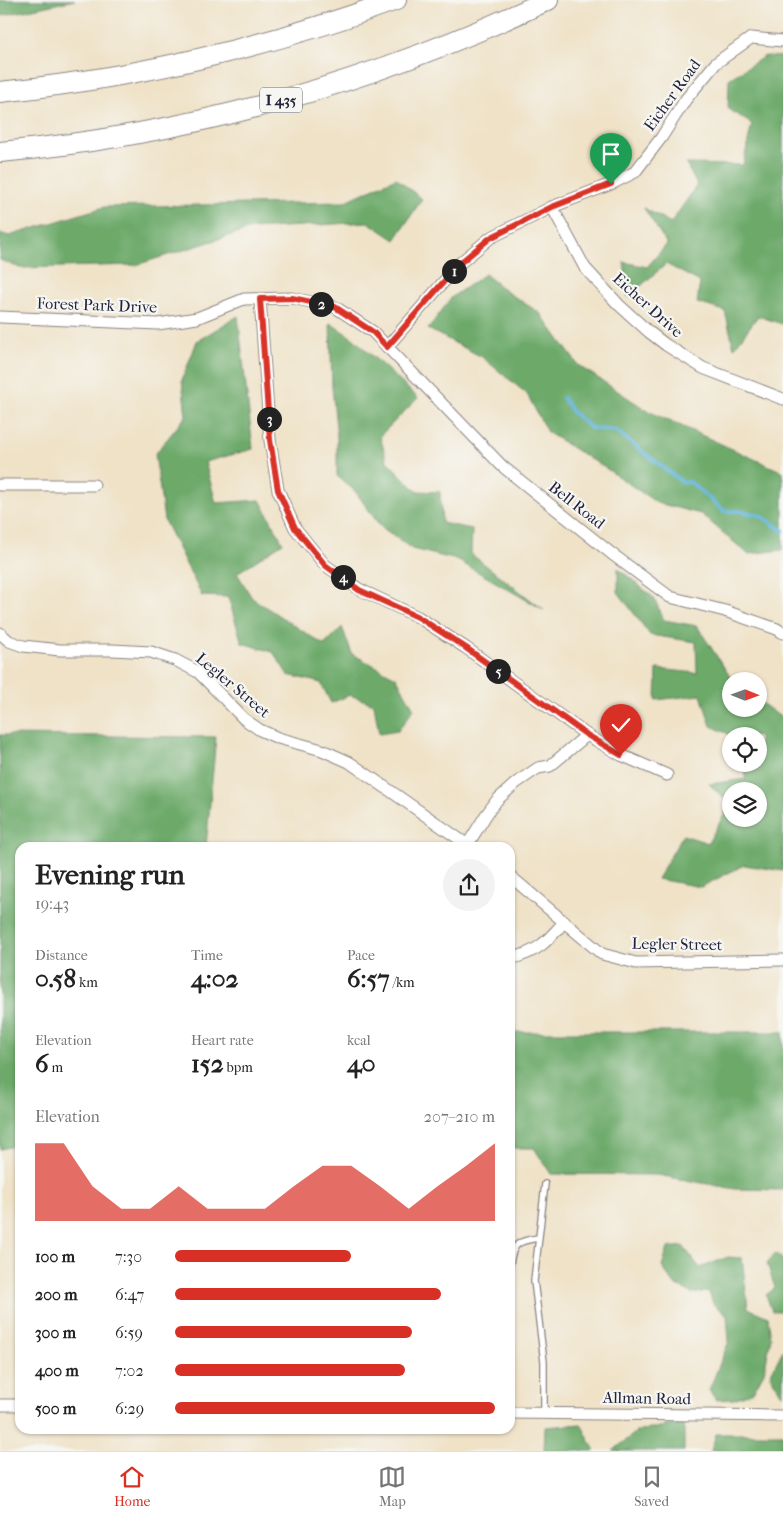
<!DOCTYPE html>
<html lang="en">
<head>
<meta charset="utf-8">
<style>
  :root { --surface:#fff; --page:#f2f2f2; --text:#222; --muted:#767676; --line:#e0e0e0; --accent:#d93025 }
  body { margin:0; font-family:"IM FELL French Canon",serif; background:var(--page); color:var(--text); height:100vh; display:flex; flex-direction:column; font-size:19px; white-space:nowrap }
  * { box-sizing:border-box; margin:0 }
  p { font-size:16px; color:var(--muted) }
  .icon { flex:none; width:28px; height:28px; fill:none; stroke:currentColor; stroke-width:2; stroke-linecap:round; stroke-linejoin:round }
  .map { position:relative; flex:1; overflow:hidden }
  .drawer { position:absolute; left:15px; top:842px; width:500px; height:592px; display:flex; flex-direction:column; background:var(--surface); border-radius:15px; box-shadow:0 1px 4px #0004 }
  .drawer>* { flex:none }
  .needle { width:32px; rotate:91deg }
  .tools { position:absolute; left:722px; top:672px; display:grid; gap:10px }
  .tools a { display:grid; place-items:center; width:45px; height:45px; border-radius:50%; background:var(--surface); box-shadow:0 1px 4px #0004; font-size:25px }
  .pin { position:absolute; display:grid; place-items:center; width:42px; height:42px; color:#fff; margin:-51px -21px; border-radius:50% 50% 50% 0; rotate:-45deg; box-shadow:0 0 5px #0007 }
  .pin .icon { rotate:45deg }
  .km { position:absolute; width:25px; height:25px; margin:-12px; border-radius:50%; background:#222; color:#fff; font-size:14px; line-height:25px; text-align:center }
  .round { display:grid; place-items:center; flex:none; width:52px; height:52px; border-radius:26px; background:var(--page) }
  .summary { display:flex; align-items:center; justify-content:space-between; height:85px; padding:0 20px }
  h1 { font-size:28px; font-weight:800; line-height:38px }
  .metrics { display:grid; grid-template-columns:repeat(3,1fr); gap:8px; height:85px; padding:5px 20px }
  .metrics div { display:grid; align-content:center }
  .metrics b { font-size:25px; font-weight:800 }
  .metrics small { font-size:14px; font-weight:400 }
  .metrics p { font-size:14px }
  .chart { height:140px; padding:10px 20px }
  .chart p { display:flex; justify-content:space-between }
  .chart svg { width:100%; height:90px; margin-top:5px; fill:var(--accent); opacity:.7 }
  ul { padding:0 20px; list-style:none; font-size:16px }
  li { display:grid; grid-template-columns:80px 60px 1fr; align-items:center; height:38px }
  li i { height:12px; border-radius:6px; background:var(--accent) }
  .menu { display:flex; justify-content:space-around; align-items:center; height:70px; border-top:1px solid var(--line); background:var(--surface); font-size:14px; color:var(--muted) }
  .menu a { display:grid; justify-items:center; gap:2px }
  .menu .selected { color:var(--accent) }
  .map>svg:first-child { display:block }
  .forest { fill:#6daa6b; stroke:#486653; fill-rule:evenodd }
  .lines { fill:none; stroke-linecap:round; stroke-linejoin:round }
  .stream { stroke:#5eb4db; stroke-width:4 }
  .lane-casing { stroke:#888281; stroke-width:8 }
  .street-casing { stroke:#888281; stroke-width:13 }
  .highway-casing { stroke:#888281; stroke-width:22 }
  .lane { stroke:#fff; stroke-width:5.5 }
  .street { stroke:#fff; stroke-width:11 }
  .highway { stroke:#fff; stroke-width:20 }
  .route-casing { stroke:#fff; stroke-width:10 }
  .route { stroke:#d93025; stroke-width:6 }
  .labels { text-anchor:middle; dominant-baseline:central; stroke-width:4.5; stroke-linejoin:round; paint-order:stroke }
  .shield { fill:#f6f6f2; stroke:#626272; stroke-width:1 }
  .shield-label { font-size:15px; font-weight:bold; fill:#22223b }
  .street-label { font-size:16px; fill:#22223b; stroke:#f6f6f2 }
</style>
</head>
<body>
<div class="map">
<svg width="783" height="1451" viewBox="0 0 783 1451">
  <rect width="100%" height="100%" fill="#f6f6f2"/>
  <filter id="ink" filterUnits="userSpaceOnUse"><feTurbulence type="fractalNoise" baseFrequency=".02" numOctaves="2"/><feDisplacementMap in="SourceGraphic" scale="10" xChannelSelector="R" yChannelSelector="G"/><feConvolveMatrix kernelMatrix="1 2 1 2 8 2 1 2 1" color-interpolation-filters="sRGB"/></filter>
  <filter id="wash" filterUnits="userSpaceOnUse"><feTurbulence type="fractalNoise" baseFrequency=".0096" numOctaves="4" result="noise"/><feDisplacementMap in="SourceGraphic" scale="20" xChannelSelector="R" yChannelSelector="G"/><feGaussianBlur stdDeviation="1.12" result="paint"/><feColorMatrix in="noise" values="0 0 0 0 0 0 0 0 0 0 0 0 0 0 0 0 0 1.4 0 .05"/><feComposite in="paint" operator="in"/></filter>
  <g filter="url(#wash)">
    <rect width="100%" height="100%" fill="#efe2c7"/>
    <g class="forest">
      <path d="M 0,0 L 75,0 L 0,16 Z"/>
      <path d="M 765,56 L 783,57 L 783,320 L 782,324 L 758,316 L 734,348 L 725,311 L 697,303 L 700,282 L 666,264 L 628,297 L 624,262 L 647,267 L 667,244 L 644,208 L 671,223 L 697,185 L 686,164 L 743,165 L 752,124 L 728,109 L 729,79 Z"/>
      <path d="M 396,178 L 422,199 L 395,240 L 368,222 L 251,229 L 136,265 L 20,268 L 0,260 L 0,233 L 9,236 L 104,207 L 344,202 Z"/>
      <path d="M 485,274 L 507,292 L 540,313 L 578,365 L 648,411 L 783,472 L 783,550 L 748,554 L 701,514 L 657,503 L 607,469 L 547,432 L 527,394 L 482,357 L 428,329 L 452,297 Z"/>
      <path d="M 238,316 L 253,449 L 205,462 L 216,503 L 260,500 L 283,543 L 237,573 L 252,598 L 324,645 L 342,627 L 352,654 L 396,677 L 414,709 L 398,731 L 379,734 L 374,704 L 350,695 L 331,703 L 321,683 L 288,675 L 273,652 L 242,643 L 228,597 L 202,596 L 164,520 L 155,454 L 186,416 L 182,380 L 197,341 Z"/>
      <path d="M 330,323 L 354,339 L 418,398 L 380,436 L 387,461 L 417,491 L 440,492 L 442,523 L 472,529 L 471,554 L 544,610 L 457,560 L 412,549 L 380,526 L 355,491 L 337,476 L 337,437 L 332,387 Z"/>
      <path d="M 618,568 L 654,598 L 664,620 L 697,626 L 733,681 L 731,681 L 731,709 L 759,709 L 759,701 L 783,719 L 783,871 L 744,865 L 701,887 L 657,879 L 683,835 L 708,843 L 730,804 L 709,784 L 746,779 L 742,764 L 759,764 L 759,736 L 733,736 L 711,726 L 701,695 L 656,700 L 657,669 L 697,673 L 696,642 L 650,635 L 618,592 ZM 731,791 L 759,791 L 759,819 L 731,819 Z"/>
      <path d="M 0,735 L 216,737 L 206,847 L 20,848 L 20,1145 L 0,1149 Z"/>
      <path d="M 510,1032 L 783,1032 L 783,1190 L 735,1189 L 658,1175 L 551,1174 L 534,1148 L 510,1148 Z"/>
      <path d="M 683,1246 L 700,1268 L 728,1257 L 742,1258 L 748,1308 L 768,1317 L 771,1338 L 764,1372 L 753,1392 L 734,1399 L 716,1400 L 709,1390 L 729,1341 L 727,1315 L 713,1304 L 709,1292 L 692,1293 L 675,1285 L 662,1267 L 668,1248 Z"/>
      <path d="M 775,1253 L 783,1260 L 783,1311 L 772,1311 L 766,1295 L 775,1288 L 767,1263 Z"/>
      <path d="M 783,1350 L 783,1394 L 781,1393 L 770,1375 Z"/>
      <path d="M 581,1424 L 595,1451 L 544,1451 L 545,1427 Z"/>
      <path d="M 674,1424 L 684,1426 L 684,1451 L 613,1451 L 636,1432 Z"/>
      <path d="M 716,1434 L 783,1434 L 783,1451 L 711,1451 Z"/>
    </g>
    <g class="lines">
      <path class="stream" d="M 563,398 L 572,412 L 591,428 L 616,431 L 682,482 L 690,482 L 724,511 L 739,511 L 760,515 L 783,531"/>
    </g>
  </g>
  <g filter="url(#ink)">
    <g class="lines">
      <g class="lane-casing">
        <g id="lane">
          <path d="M 510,1264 C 513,1243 518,1241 538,1238"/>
          <path d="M 544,1413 L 544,1362 L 534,1281 L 545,1184"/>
        </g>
      </g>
      <g class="street-casing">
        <g id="street">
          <path d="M 552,207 L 585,268 L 619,305 L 649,332 L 666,345 L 703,368 L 783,399"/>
          <path d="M 260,299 L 270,440 L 278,490 L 295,528 L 325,565 L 359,589 L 418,617 L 466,648 L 587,735 L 621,755 L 667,775"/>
          <path d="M 0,317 L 158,324 L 197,318 L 244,299 L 292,298 L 335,307 L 373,332 L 502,466 L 612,554 L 670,597 L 725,611 L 777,629 L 783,633"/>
          <path d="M 387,347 L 460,263 L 490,238 L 552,207 L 611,184 L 635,172 L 661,138 L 686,99 L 716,63 L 751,38 L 783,41"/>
          <path d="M 0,485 L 94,485"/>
          <path d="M 0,633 L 9,641 L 23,646 L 60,650 L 112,650 L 151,652 L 175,660 L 198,672 L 244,719 L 260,730 L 278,738 L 322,750 L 349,762 L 472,848"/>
          <path d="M 468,844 L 486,815 L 497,800 L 516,783 L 538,768 L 550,766 L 587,735"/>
          <path d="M 510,876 L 602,954 L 636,963 L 783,960"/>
          <path d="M 510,959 C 537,952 546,943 564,922"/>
          <path d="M 0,1405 L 20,1405"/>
          <path d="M 510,1413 L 783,1416"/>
        </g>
      </g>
      <g class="highway-casing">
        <g id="highway">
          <path d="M 0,92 C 136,78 268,47 396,0"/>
          <path d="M 0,152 C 190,135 376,81 548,0"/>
        </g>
      </g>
      <use href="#lane" class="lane"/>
      <use href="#street" class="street"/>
      <use href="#highway" class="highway"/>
    </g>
  </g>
  <g class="lines" filter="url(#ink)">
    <g class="route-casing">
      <path id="route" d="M 611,184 L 552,207 L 490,238 L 460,263 L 387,347 L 373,332 L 335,307 L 292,298 L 260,299 L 270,440 L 278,490 L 295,528 L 325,565 L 359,590 L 418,617 L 466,648 L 587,735 L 621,755"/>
    </g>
    <use href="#route" class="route"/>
  </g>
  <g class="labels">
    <rect class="shield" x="260" y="87.5" width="42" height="25" rx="4"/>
    <g class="shield-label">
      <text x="281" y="100">I 435</text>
    </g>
    <g class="street-label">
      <text transform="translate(672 95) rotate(-54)">Eicher Road</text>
      <text transform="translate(97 305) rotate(2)">Forest Park Drive</text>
      <text transform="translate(648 305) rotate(42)">Eicher Drive</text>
      <text transform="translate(577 505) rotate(38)">Bell Road</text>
      <text transform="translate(233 685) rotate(40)">Legler Street</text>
      <text transform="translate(677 944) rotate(1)">Legler Street</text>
      <text transform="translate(647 1398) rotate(1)">Allman Road</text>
    </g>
  </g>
</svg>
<div class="tools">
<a><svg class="needle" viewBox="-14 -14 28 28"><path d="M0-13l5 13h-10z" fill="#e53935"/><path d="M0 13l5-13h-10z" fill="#767676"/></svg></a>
<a><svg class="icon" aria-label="locate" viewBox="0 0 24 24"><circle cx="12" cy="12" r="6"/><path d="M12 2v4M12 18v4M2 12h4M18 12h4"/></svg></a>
<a><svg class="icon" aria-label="layers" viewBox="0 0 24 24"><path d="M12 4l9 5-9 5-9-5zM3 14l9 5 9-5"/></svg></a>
</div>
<div class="pin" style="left:611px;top:184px;background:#1e9e55"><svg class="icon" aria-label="arrive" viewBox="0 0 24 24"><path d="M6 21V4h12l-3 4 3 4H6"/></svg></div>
<div class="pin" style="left:621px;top:755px;background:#d93025"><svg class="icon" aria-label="check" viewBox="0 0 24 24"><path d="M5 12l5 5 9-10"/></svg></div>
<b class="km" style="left:454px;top:271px">1</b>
<b class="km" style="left:321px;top:304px">2</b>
<b class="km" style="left:269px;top:419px">3</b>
<b class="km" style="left:343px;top:577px">4</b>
<b class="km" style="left:498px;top:671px">5</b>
<section class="drawer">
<div class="summary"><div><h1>Evening run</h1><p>19:43</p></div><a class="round"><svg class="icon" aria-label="share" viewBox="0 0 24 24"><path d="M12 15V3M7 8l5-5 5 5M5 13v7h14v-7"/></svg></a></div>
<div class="metrics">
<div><p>Distance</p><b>0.58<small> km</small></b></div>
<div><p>Time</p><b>4:02</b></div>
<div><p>Pace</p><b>6:57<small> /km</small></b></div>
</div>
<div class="metrics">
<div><p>Elevation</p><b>6<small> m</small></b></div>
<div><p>Heart rate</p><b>152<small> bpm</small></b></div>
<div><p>kcal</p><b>40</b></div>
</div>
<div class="chart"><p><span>Elevation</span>207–210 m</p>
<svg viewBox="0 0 160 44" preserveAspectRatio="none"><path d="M0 44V6L10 6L20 27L30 38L40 38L50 27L60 38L70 38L80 38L90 27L100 17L110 17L120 27L130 38L140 27L150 17L160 6V44z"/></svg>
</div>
<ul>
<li><b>100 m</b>7:30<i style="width:55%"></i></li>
<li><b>200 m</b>6:47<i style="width:83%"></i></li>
<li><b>300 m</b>6:59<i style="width:74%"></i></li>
<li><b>400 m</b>7:02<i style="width:72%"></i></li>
<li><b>500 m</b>6:29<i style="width:100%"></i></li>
</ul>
</section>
</div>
<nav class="menu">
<a class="selected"><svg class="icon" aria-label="home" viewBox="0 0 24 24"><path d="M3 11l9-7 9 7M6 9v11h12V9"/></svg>Home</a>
<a><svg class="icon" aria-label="map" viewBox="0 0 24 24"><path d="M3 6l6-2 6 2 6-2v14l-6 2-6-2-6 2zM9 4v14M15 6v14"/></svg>Map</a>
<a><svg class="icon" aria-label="saved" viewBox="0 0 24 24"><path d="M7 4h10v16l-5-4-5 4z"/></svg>Saved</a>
</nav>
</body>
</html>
